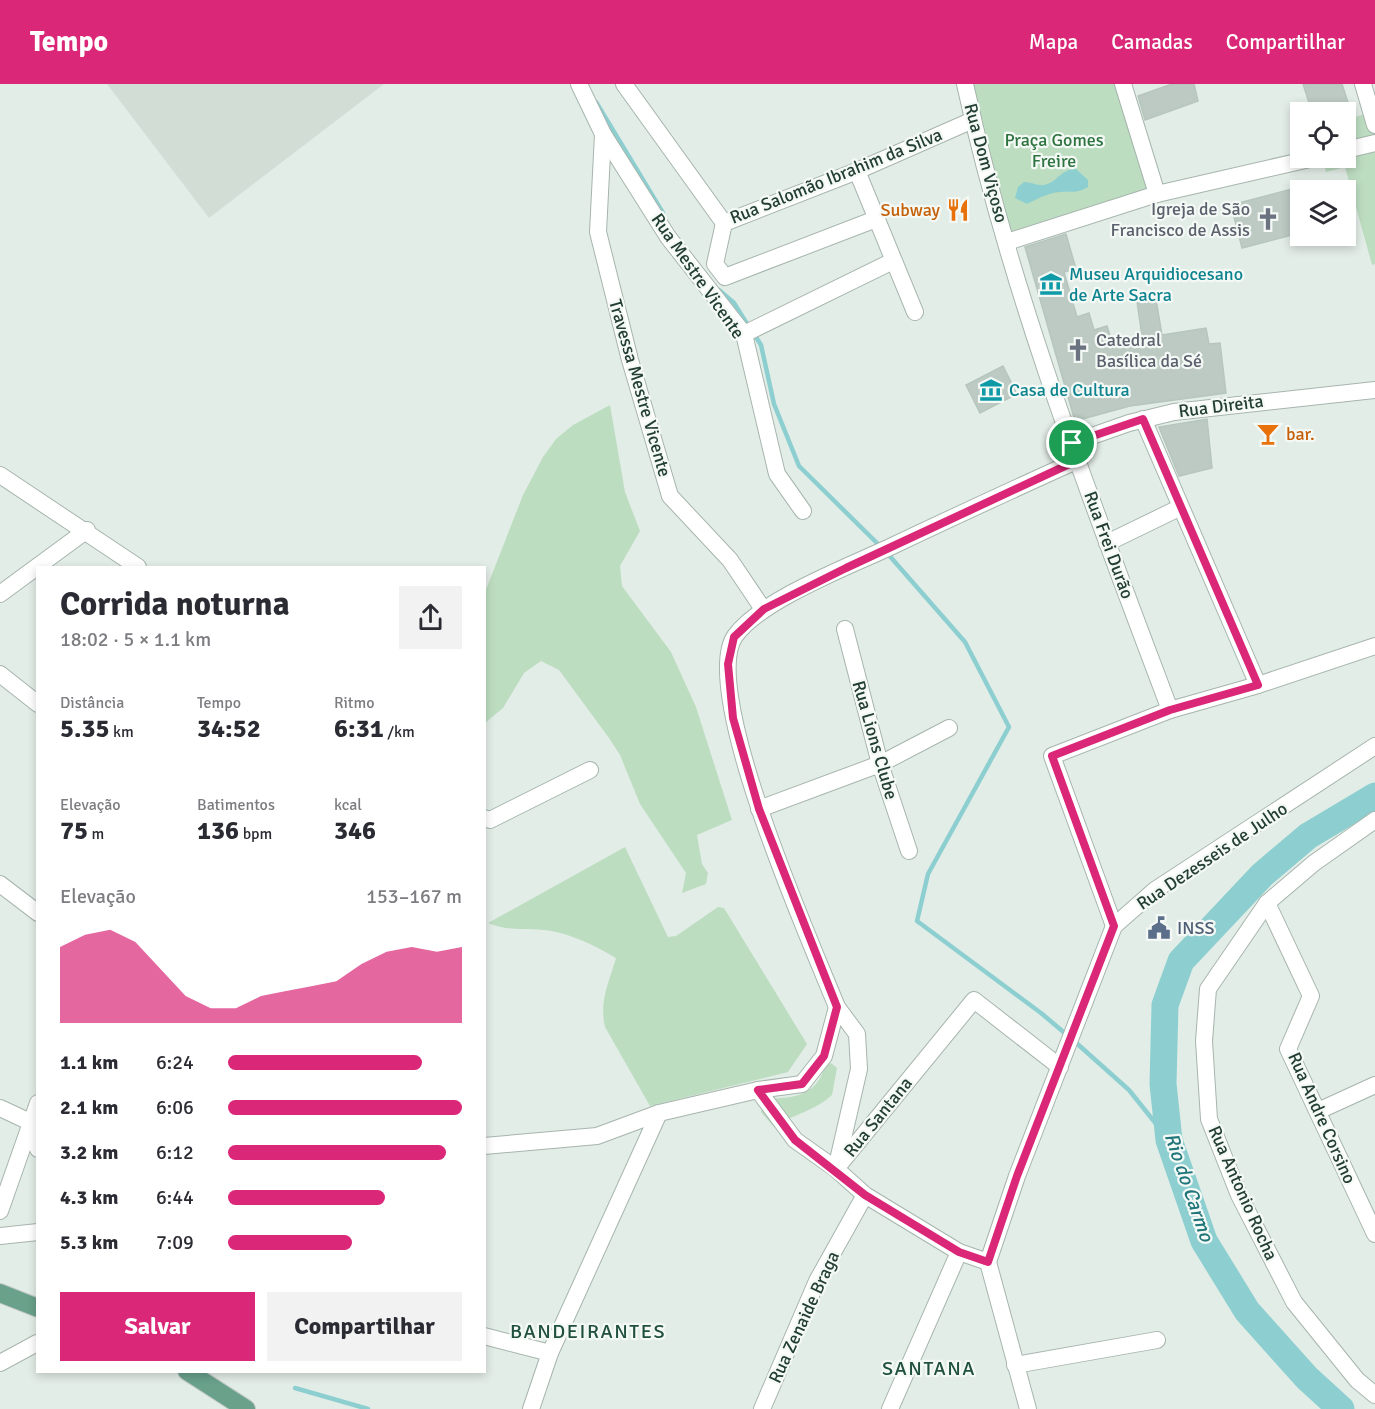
<!DOCTYPE html>
<html lang="pt">
<head>
<meta charset="utf-8">
<style>
  :root { --surface:#fff; --page:#f2f2f3; --text:#2b2b33; --muted:#7c7c81; --accent:#db2777 }
  body { margin:0; font-family:Signika,sans-serif; background:var(--page); color:var(--text); height:100vh; display:flex; flex-direction:column; font-size:22px; white-space:nowrap }
  * { box-sizing:border-box; margin:0 }
  p { font-size:20px; color:var(--muted) }
  .icon { flex:none; width:33px; height:33px; fill:none; stroke:currentColor; stroke-width:2; stroke-linecap:round; stroke-linejoin:round }
  .map { position:relative; flex:1; overflow:hidden }
  .panel { position:absolute; left:36px; top:482px; width:450px; height:807px; display:flex; flex-direction:column; background:var(--surface); border-radius:0px; box-shadow:0 3px 9px #0003 }
  .panel>* { flex:none }
  .controls { position:absolute; left:1290px; top:18px; display:grid; gap:12px }
  .controls a { display:grid; place-items:center; width:66px; height:66px; border-radius:0px; background:var(--surface); box-shadow:0 3px 9px #0003; font-size:30px }
  .pin { position:absolute; display:grid; place-items:center; width:51px; height:51px; color:#fff; margin:-26px; border:3px solid #fff; border-radius:50%; box-shadow:0 2px 6px #0007 }
  .round { display:grid; place-items:center; flex:none; width:63px; height:63px; border-radius:0px; background:var(--page) }
  .summary { display:flex; align-items:center; justify-content:space-between; height:102px; padding:0 24px }
  h1 { font-size:33px; font-weight:800; line-height:45px }
  .stats { display:grid; grid-template-columns:repeat(3,1fr); gap:9px; height:102px; padding:6px 24px }
  .stats div { display:grid; align-content:center }
  .stats b { font-size:26px; font-weight:800 }
  .stats small { font-size:16px; font-weight:400 }
  .stats p { font-size:16px }
  .chart { height:168px; padding:12px 24px }
  .chart p { display:flex; justify-content:space-between }
  .chart svg { width:100%; height:108px; margin-top:6px; fill:var(--accent); opacity:.7 }
  .action { display:flex; gap:12px; margin-top:auto; padding:12px 24px }
  .action a { flex:1; height:69px; border-radius:0px; background:var(--accent); color:#fff; font-size:24px; font-weight:800; line-height:69px; text-align:center }
  .action a+a { background:var(--page); color:var(--text) }
  ul { padding:0 24px; list-style:none; font-size:20px }
  li { display:grid; grid-template-columns:96px 72px 1fr; align-items:center; height:45px }
  li i { height:15px; border-radius:8px; background:var(--accent) }
  header { display:flex; align-items:center; gap:36px; box-sizing:border-box; height:84px; padding:0 30px; background:var(--accent); color:#fff }
  header strong { font-size:28px }
  nav { display:flex; gap:33px; margin-inline-start:auto; font-size:21px }
  .map>svg:first-child { display:block }
  .built { fill:#d2ddd6 }
  .green { fill:#bdddc1 }
  .water { fill:#8dcfd0 }
  .lines { fill:none; stroke-linecap:round; stroke-linejoin:round }
  .stream { stroke:#8dcfd0; stroke-width:4.5 }
  .river { stroke:#8dcfd0; stroke-width:27 }
  .building { fill:#bccac3; stroke:#b6c6bd; stroke-width:1.5 }
  .minor-casing { stroke:#a6b5ad; stroke-width:18 }
  .major-casing { stroke:#c1c9c6; stroke-width:20 }
  .minor { stroke:#fff; stroke-width:16 }
  .major { stroke:#69a18b; stroke-width:18 }
  .route-casing { stroke:#fff; stroke-width:12 }
  .route { stroke:#db2777; stroke-width:8 }
  .labels { text-anchor:middle; dominant-baseline:central; stroke-width:4.5; stroke-linejoin:round; paint-order:stroke }
  .park-label { font-size:18px; fill:#2e7440; stroke:#f4f9f6 }
  .street-label { font-size:18px; fill:#233e33; stroke:#f4f9f6 }
  .worship-label { font-size:18px; fill:#5b616d; stroke:#f4f9f6; text-anchor:end }
  .food-label { font-size:18px; fill:#c56008; stroke:#f4f9f6; text-anchor:end }
  .culture-label { font-size:18px; fill:#0d838f; stroke:#f4f9f6; text-anchor:start }
  .service-label { font-size:18px; fill:#4e5e75; stroke:#f4f9f6; text-anchor:start }
  .water-label { font-size:20px; font-style:italic; fill:#1f7579; stroke:#f4f9f6 }
  .neighbourhood-label { font-size:20px; letter-spacing:1.5px; fill:#20503e; stroke:#f4f9f6 }
</style>
</head>
<body>
<header>
<strong>Tempo</strong>
<nav><a>Mapa</a><a>Camadas</a><a>Compartilhar</a></nav>
</header>
<div class="map">
<svg width="1375" height="1325" viewBox="0 0 1375 1325">
  <rect width="100%" height="100%" fill="#e3ede7"/>
  <path class="built" d="M 107,0 L 384,0 L 209,134 Z"/>
  <g class="green">
    <path d="M 969,0 L 1115,0 L 1152,108 L 1005,149 Z"/>
    <path d="M 1371,28 L 1375,42 L 1375,180 L 1372,181 L 1345,83 L 1326,88 L 1323,74 L 1346,74 L 1346,36 Z"/>
    <path d="M 610,321 L 625,408 L 640,447 L 620,482 L 622,502 L 671,568 L 696,623 L 732,736 L 697,751 L 702,780 L 708,789 L 706,800 L 682,809 L 686,789 L 640,720 L 620,671 L 609,654 L 559,586 L 541,577 L 524,589 L 503,624 L 485,639 L 485,508 L 523,411 L 543,373 L 556,355 L 573,341 Z"/>
    <path d="M 625,763 L 668,853 L 676,852 L 718,823 L 724,824 L 807,960 L 788,988 L 650,1022 L 605,943 C 599,917 609,898 616,874 C 597,863 578,853 556,848 C 533,842 511,849 488,839 Z"/>
    <path d="M 831,979 L 837,984 L 832,1011 C 815,1027 793,1030 774,1043 L 761,1028 L 765,1014 C 784,1015 809,1014 820,994 C 824,987 824,984 831,979 Z"/>
  </g>
  <path class="water" d="M 1076,85 L 1088,96 L 1088,103 C 1076,110 1072,107 1060,108 C 1048,109 1037,115 1027,120 L 1015,114 L 1018,103 L 1024,98 C 1031,98 1038,102 1044,101 C 1058,98 1059,86 1076,85 Z"/>
  <g class="lines">
    <g class="stream">
      <path d="M 596,18 L 663,129"/>
      <path d="M 719,206 L 734,219 L 749,243"/>
      <path d="M 754,250 L 761,261 L 774,320 L 799,382 L 881,463"/>
      <path d="M 887,469 L 965,558 L 1009,643 L 928,790 L 917,837 L 1041,929 L 1067,951"/>
      <path d="M 1073,956 L 1129,1006 L 1169,1056"/>
      <path d="M 295,1304 L 368,1325"/>
    </g>
    <path class="river" d="M 1341,1325 L 1307,1294 L 1247,1227 L 1204,1157 L 1169,1056 L 1163,1000 L 1165,921 L 1181,877 L 1262,791 L 1308,752 L 1375,712"/>
  </g>
  <g class="building">
    <path d="M 1172,0 L 1194,0 L 1198,17 L 1145,36 L 1138,12 Z"/>
    <path d="M 1303,0 L 1342,0 L 1351,28 L 1312,28 Z"/>
    <path d="M 1300,103 L 1300,149 L 1242,164 L 1231,121 Z"/>
    <path d="M 1066,150 L 1076,185 L 1064,188 L 1077,233 L 1089,229 L 1094,246 L 1107,242 L 1112,258 L 1142,252 L 1137,218 L 1156,215 L 1162,251 L 1206,244 L 1209,260 L 1220,259 L 1226,309 L 1130,322 L 1075,337 L 1025,163 Z"/>
    <path d="M 1003,282 L 1017,310 L 980,329 L 966,301 Z"/>
    <path d="M 1207,335 L 1212,384 L 1179,392 L 1159,343 Z"/>
  </g>
  <g class="lines">
    <g class="minor-casing">
      <g id="minor">
        <path d="M 579,0 L 603,50 L 668,153 L 744,250 L 777,390 L 803,427"/>
        <path d="M 624,0 L 724,139 L 857,87 L 973,36"/>
        <path d="M 965,0 C 1012,215 1093,421 1170,626"/>
        <path d="M 1123,0 L 1157,110"/>
        <path d="M 1363,0 L 1375,41"/>
        <path d="M 603,50 L 598,148 L 630,276 L 670,412 L 730,476 L 763,525"/>
        <path d="M 1346,66 L 1375,59"/>
        <path d="M 857,87 L 915,228"/>
        <path d="M 724,139 L 715,180 L 725,193 L 876,135"/>
        <path d="M 1007,158 L 1157,110 L 1314,74"/>
        <path d="M 744,250 L 893,177"/>
        <path d="M 1143,335 L 1258,601"/>
        <path d="M 1072,359 L 1129,339 L 1174,328 L 1375,306"/>
        <path d="M 0,391 L 138,483"/>
        <path d="M 1107,459 L 1179,424"/>
        <path d="M 0,510 L 87,446"/>
        <path d="M 845,545 L 880,680 L 909,767"/>
        <path d="M 0,590 L 38,620"/>
        <path d="M 759,725 L 880,680 L 949,644"/>
        <path d="M 484,734 L 490,736 L 590,686"/>
        <path d="M 1375,736 L 1314,779 L 1267,819 L 1208,905 L 1204,957 L 1209,1035 L 1239,1111 L 1294,1218 L 1357,1296 L 1375,1311"/>
        <path d="M 0,800 L 38,829"/>
        <path d="M 1267,819 L 1311,912 L 1288,965 L 1375,1150"/>
        <path d="M 1114,842 L 1052,672 L 1170,626 L 1258,601 L 1375,562"/>
        <path d="M 758,1006 L 795,1056 L 836,1085 L 865,1111 L 959,1168 L 988,1178"/>
        <path d="M 0,1024 L 30,1038"/>
        <path d="M 1318,1027 L 1375,1001"/>
        <path d="M 30,1038 L 38,1065"/>
        <path d="M 484,1062 L 597,1052 L 659,1029 L 758,1006 L 802,1000 L 824,972 L 837,923"/>
        <path d="M 839,1081 L 974,916 L 1060,983"/>
        <path d="M 836,1085 L 859,985 L 857,950 L 837,923 C 812,861 698,605 735,552 C 761,516 847,483 888,464 C 951,434 1014,405 1078,376"/>
        <path d="M 0,1127 L 38,1019"/>
        <path d="M 0,1152 L 38,1148"/>
        <path d="M 988,1178 L 1017,1092 L 1114,842 L 1155,806 L 1375,662"/>
        <path d="M 988,1178 L 1028,1325"/>
        <path d="M 484,1252 L 550,1269"/>
        <path d="M 0,1279 L 37,1259"/>
        <path d="M 1015,1281 L 1157,1256"/>
        <path d="M 531,1325 L 550,1269 L 659,1029"/>
        <path d="M 762,1325 L 817,1197 L 865,1111"/>
        <path d="M 890,1325 L 959,1168"/>
      </g>
    </g>
    <g class="major-casing">
      <g id="major">
        <path d="M 0,1209 L 38,1224"/>
        <path d="M 187,1287 L 246,1325"/>
      </g>
    </g>
    <use href="#minor" class="minor"/>
    <use href="#major" class="major"/>
  </g>
  <g class="lines">
    <g class="route-casing">
      <path id="route" d="M 1143,335 L 1258,601 L 1170,626 L 1052,672 L 1114,842 L 1017,1092 L 988,1178 L 959,1168 L 865,1111 L 795,1056 L 758,1006 L 802,1000 L 824,972 L 837,923 L 759,725 L 733,634 L 728,580 L 734,553 L 764,525 L 846,484 L 1078,376 L 1072,359 Z"/>
    </g>
    <use href="#route" class="route"/>
  </g>
  <defs>
    <g id="restaurant-bare" transform="scale(1.8)"><path d="M-5-6h1v4h1v-4h1v4h1v-4h1v5L-1.5 .5V6h-2V.5L-5-1ZM5-6V6H3V1.5H1.5Q1.5-4 5-6Z" fill="#e8710a" stroke="#f4f9f6" stroke-width="2.5" paint-order="stroke"/></g>
    <g id="church-bare" transform="scale(1.8)"><path d="M-1.2-6h2.4v3.5h3.3v2.4h-3.3V6h-2.4V-.1h-3.3v-2.4h3.3Z" fill="#6b7280" stroke="#f4f9f6" stroke-width="2.5" paint-order="stroke"/></g>
    <g id="museum-bare" transform="scale(1.8)"><path d="M0-6L6-3V-2H-6V-3ZM-5-1h2V3h-2ZM-1-1h2V3h-2ZM3-1h2V3H3ZM-6 4H6V6H-6Z" fill="#0f9aa8" stroke="#f4f9f6" stroke-width="2.5" paint-order="stroke"/></g>
    <g id="bar-bare" transform="scale(1.8)"><path d="M-6-5H6L.8 .8V4.5H3.5V6h-7V4.5H-.8V.8Z" fill="#e8710a" stroke="#f4f9f6" stroke-width="2.5" paint-order="stroke"/></g>
    <g id="civic-bare" transform="scale(1.8)"><path d="M-.6-6.5H3V-4.5H.6V-3L4-1V1h2V6H-6V1h2V-1L-.6-3ZM-1.2 2.5V6h2.4V2.5Z" fill="#5c6f8a" stroke="#f4f9f6" stroke-width="2.5" paint-order="stroke"/></g>
  </defs>
  <g fill-rule="evenodd">
    <use href="#restaurant-bare" x="958" y="126"/>
    <use href="#church-bare" x="1268" y="135"/>
    <use href="#museum-bare" x="1051" y="200"/>
    <use href="#church-bare" x="1078" y="266"/>
    <use href="#museum-bare" x="991" y="306"/>
    <use href="#bar-bare" x="1268" y="350"/>
    <use href="#civic-bare" x="1159" y="844"/>
  </g>
  <g class="labels">
    <g class="park-label">
      <text x="1054" y="56">Praça Gomes<tspan x="1054" dy="21">Freire</tspan></text>
    </g>
    <g class="street-label">
      <text transform="translate(986 79) rotate(75)">Rua Dom Viçoso</text>
      <text transform="translate(836 92) rotate(-22)">Rua Salomão Ibrahim da Silva</text>
      <text transform="translate(698 192) rotate(55)">Rua Mestre Vicente</text>
      <text transform="translate(640 304) rotate(74)">Travessa Mestre Vicente</text>
      <text transform="translate(1221 322) rotate(-7)">Rua Direita</text>
      <text transform="translate(1109 461) rotate(70)">Rua Frei Durão</text>
      <text transform="translate(875 656) rotate(74)">Rua Lions Clube</text>
      <text transform="translate(1212 772) rotate(-34)">Rua Dezesseis de Julho</text>
      <text transform="translate(878 1033) rotate(-51)">Rua Santana</text>
      <text transform="translate(1322 1034) rotate(66)">Rua Andre Corsino</text>
      <text transform="translate(1243 1109) rotate(66)">Rua Antonio Rocha</text>
      <text transform="translate(804 1233) rotate(-65)">Rua Zenaide Braga</text>
    </g>
    <g class="worship-label">
      <text x="1250" y="125">Igreja de São<tspan x="1250" dy="21">Francisco de Assis</tspan></text>
      <text x="1096" y="256" text-anchor="start">Catedral<tspan x="1096" dy="21">Basílica da Sé</tspan></text>
    </g>
    <g class="food-label">
      <text x="940" y="126">Subway</text>
      <text x="1286" y="350" text-anchor="start">bar.</text>
    </g>
    <g class="culture-label">
      <text x="1069" y="190">Museu Arquidiocesano<tspan x="1069" dy="21">de Arte Sacra</tspan></text>
      <text x="1009" y="306">Casa de Cultura</text>
    </g>
    <g class="service-label">
      <text x="1177" y="844">INSS</text>
    </g>
    <g class="water-label">
      <text transform="translate(1189 1103) rotate(71)">Rio do Carmo</text>
    </g>
    <g class="neighbourhood-label">
      <text x="588" y="1247">BANDEIRANTES</text>
      <text x="929" y="1284">SANTANA</text>
    </g>
  </g>
</svg>
<div class="controls">
<a><svg class="icon" aria-label="locate" viewBox="0 0 24 24"><circle cx="12" cy="12" r="6"/><path d="M12 2v4M12 18v4M2 12h4M18 12h4"/></svg></a>
<a><svg class="icon" aria-label="layers" viewBox="0 0 24 24"><path d="M12 4l9 5-9 5-9-5zM3 14l9 5 9-5"/></svg></a>
</div>
<div class="pin" style="left:1072px;top:359px;background:#1e9e55"><svg class="icon" aria-label="arrive" viewBox="0 0 24 24"><path d="M6 21V4h12l-3 4 3 4H6"/></svg></div>
<section class="panel">
<div class="summary"><div><h1>Corrida noturna</h1><p>18:02 · 5 × 1.1 km</p></div><a class="round"><svg class="icon" aria-label="share" viewBox="0 0 24 24"><path d="M12 15V3M7 8l5-5 5 5M5 13v7h14v-7"/></svg></a></div>
<div class="stats">
<div><p>Distância</p><b>5.35<small> km</small></b></div>
<div><p>Tempo</p><b>34:52</b></div>
<div><p>Ritmo</p><b>6:31<small> /km</small></b></div>
</div>
<div class="stats">
<div><p>Elevação</p><b>75<small> m</small></b></div>
<div><p>Batimentos</p><b>136<small> bpm</small></b></div>
<div><p>kcal</p><b>346</b></div>
</div>
<div class="chart"><p><span>Elevação</span>153–167 m</p>
<svg viewBox="0 0 160 44" preserveAspectRatio="none"><path d="M0 44V13L10 8L20 6L30 11L40 22L50 33L60 38L70 38L80 33L90 31L100 29L110 27L120 20L130 15L140 13L150 15L160 13V44z"/></svg>
</div>
<ul>
<li><b>1.1 km</b>6:24<i style="width:83%"></i></li>
<li><b>2.1 km</b>6:06<i style="width:100%"></i></li>
<li><b>3.2 km</b>6:12<i style="width:93%"></i></li>
<li><b>4.3 km</b>6:44<i style="width:67%"></i></li>
<li><b>5.3 km</b>7:09<i style="width:53%"></i></li>
</ul>
<div class="action"><a>Salvar</a><a>Compartilhar</a></div>
</section>
</div>
</body>
</html>
